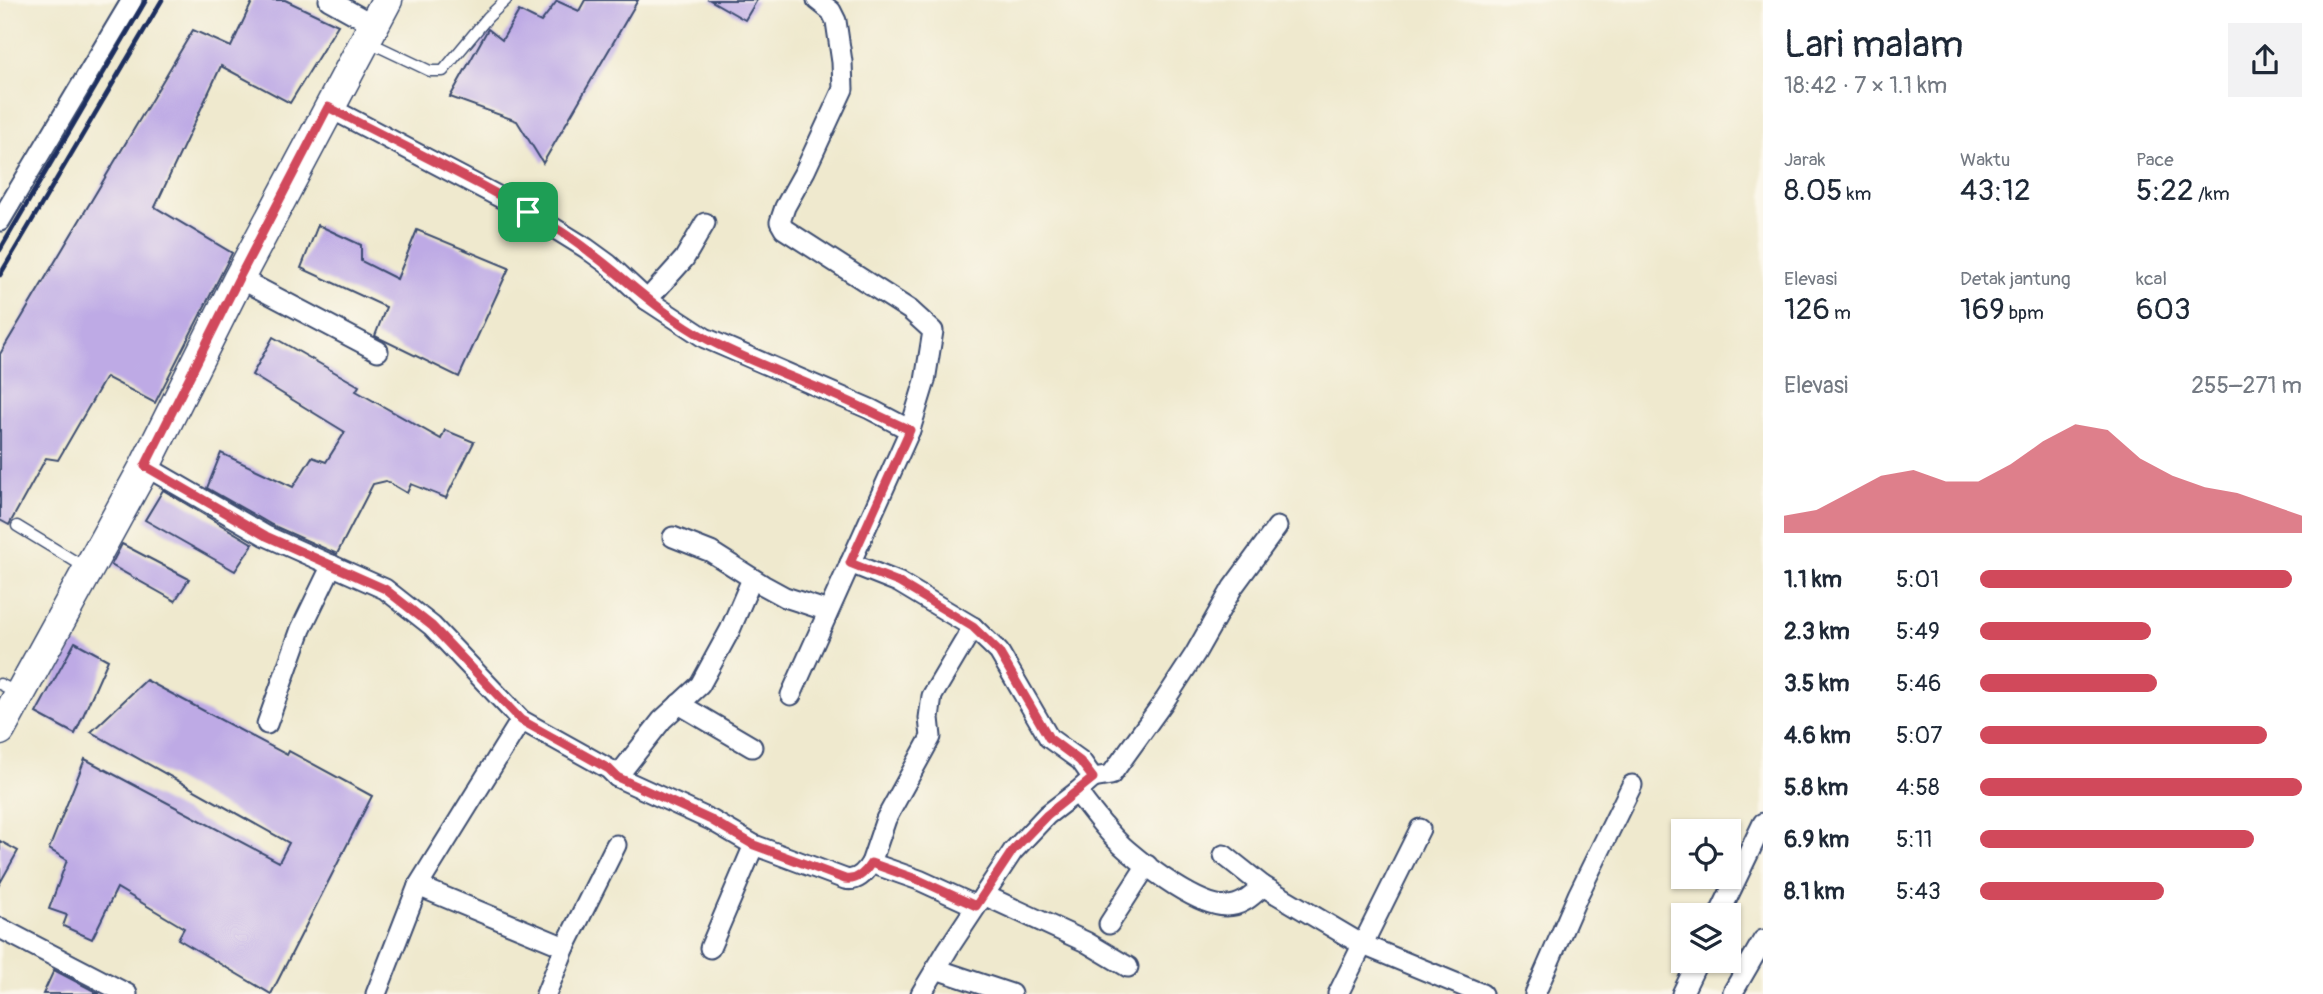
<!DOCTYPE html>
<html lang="id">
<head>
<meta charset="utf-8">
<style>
  :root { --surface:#fff; --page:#f2f2f3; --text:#1f2937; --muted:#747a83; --accent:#d1495b }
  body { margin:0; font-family:Pangolin,sans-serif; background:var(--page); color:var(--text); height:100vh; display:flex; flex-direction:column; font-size:26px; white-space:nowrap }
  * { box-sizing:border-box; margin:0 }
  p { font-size:23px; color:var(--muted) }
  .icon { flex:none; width:38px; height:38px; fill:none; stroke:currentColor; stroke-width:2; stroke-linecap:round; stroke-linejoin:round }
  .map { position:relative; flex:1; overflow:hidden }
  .sheet { display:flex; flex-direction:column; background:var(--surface); width:560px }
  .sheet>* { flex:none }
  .tools { position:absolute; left:1671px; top:819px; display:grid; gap:14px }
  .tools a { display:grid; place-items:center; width:70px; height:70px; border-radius:0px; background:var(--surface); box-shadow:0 2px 5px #0004; font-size:35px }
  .pin { position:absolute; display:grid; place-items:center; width:60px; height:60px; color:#fff; margin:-30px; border-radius:14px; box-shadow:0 4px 10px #0006 }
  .round { display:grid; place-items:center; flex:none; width:74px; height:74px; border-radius:0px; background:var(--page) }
  .overview { display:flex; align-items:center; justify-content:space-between; height:119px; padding:0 21px }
  h1 { font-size:38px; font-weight:600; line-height:52px }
  .figures { display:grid; grid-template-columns:repeat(3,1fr); gap:10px; height:119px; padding:7px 21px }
  .figures div { display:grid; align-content:center }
  .figures b { font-size:30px; font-weight:600 }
  .figures small { font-size:19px; font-weight:400 }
  .figures p { font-size:19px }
  .chart { height:196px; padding:14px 21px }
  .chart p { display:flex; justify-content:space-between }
  .chart svg { width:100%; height:126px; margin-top:7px; fill:var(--accent); opacity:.7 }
  ul { padding:0 21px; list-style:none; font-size:23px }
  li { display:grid; grid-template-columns:112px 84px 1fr; align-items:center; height:52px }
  li i { height:18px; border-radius:9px; background:var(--accent) }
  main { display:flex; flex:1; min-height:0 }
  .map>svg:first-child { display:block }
  .building { fill:#beaae5 }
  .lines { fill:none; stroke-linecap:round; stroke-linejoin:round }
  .lane-casing { stroke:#3b4b6f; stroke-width:13 }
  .street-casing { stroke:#3b4b6f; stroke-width:23 }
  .primary-casing { stroke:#3b4b6f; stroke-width:33 }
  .lane { stroke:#fff; stroke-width:10 }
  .street { stroke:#fff; stroke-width:19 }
  .primary { stroke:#fff; stroke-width:30 }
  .rail { stroke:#1b2f5e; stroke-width:4.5 }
  .route-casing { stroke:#fff; stroke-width:14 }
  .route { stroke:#d1495b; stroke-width:9 }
</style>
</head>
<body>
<main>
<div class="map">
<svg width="1763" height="994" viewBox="0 0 1763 994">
  <rect width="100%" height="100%" fill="#fbf7ec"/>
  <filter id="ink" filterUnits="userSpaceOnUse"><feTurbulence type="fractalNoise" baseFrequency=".0143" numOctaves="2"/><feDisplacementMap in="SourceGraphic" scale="14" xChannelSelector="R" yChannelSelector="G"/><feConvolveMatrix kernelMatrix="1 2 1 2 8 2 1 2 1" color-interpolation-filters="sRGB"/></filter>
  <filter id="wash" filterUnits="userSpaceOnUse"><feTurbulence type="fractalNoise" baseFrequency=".00686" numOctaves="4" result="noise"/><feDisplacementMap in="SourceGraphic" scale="28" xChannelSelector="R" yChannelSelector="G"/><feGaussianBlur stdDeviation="1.57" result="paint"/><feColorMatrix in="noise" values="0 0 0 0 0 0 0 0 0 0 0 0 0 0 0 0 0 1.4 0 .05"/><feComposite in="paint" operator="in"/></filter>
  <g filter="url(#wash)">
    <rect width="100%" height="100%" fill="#efe9ce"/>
    <g id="blocks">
      <g class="building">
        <path d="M 253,0 L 285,0 L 338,25 L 290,103 L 221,66 L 155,207 L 232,253 L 155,403 L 106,377 L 58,460 L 46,458 L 9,525 L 0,520 L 0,354 L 193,30 L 231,47 Z"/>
        <path d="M 585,0 L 638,0 L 543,163 L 517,121 L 450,97 L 488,29 L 502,40 L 519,11 L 541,22 L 557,1 L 579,11 Z"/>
        <path d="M 710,0 L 757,0 L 745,20 Z"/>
        <path d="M 318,225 L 361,245 L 361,261 L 397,279 L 417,230 L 509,268 L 459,377 L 375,336 L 386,307 L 301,268 Z"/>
        <path d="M 273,337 L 359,386 L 356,391 L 441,439 L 445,430 L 474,442 L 446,498 L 411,484 L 407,493 L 386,481 L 373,484 L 337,554 L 272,525 L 207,488 L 221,453 L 293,487 L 312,457 L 326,462 L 345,432 L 252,375 Z"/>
        <path d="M 163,490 L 253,544 L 235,571 L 145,520 Z"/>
        <path d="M 122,544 L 189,579 L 175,601 L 111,565 Z"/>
        <path d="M 75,642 L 108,660 L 75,734 L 36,713 Z"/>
        <path d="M 146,680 L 287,755 L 289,751 L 372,796 L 271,994 L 178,939 L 184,928 L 117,888 L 92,939 L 63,926 L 67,915 L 49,909 L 67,860 L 49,849 L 85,759 L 279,862 L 289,843 L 91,732 Z"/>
        <path d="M 0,841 L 18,851 L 0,883 Z"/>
        <path d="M 54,970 L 100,994 L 43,994 Z"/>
      </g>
    </g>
  </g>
  <g filter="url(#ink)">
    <use href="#blocks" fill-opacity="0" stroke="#3b4b6f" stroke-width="2"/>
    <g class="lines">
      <g class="lane-casing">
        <g id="lane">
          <path d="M 369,42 L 430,71 L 443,71 L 488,17 L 506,0"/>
          <path d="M 17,526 L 86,568"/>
          <path d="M 0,684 L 16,692"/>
        </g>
      </g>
      <g class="street-casing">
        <g id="street">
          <path d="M 329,0 L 374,25"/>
          <path d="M 817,0 L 831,11 L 836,21 L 842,62 L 843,89 L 805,171 L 785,207 L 780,222 L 784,229 L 910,310 L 933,331 L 925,381 L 910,430"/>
          <path d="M 328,107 L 528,212 L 586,248 L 608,264 L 647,300 L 705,338 L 870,409 L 910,430 L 791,695"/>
          <path d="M 0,221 L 132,0"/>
          <path d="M 239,278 L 378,351"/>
          <path d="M 647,300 L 684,259 L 705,223"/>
          <path d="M 145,466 L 266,536 L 385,589 L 432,626 L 521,720 L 609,769 L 617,777 L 711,820 L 754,845 L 845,879 C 857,882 865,873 871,863 L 919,880 L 976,906"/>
          <path d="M 673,537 L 711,552 L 763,585 L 785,597 L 822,609 L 826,615"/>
          <path d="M 850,563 L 898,582 L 973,627 L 999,652 L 1049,738 L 1081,761 L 1093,778 L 1077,792 C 1092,811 1108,834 1127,850 C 1148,868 1198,906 1226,906 C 1242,906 1252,896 1263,886"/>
          <path d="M 679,704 L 752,747"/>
          <path d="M 267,724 L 301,629 L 332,565"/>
          <path d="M 617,777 L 662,720 L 700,685 L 730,630 L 752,579"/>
          <path d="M 1093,778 L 1111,775 L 1165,700 L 1195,654 L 1233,587 L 1277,527"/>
          <path d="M 1224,855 L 1263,886 L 1361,944 L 1482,994"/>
          <path d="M 871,863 L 886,819 L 931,737 L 929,718 L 932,696 L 973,627"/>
          <path d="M 418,886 L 565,947"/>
          <path d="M 984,895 L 1086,942 L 1128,967"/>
          <path d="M 1719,915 L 1763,823"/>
          <path d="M 1109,924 L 1147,865"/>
          <path d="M 0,928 L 127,994"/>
          <path d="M 710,948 L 754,845"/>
          <path d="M 936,969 L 1011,994"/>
          <path d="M 1733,992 L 1763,940"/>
          <path d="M 376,994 L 418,886 L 521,720"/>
          <path d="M 546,994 L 565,947 L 616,845"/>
          <path d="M 921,994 L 948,949 L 1013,851 L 1047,815 L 1077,792"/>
          <path d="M 1338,994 L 1420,829"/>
          <path d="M 1535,994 L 1578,895 L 1632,785"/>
          <path d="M 1682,994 L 1698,961"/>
        </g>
      </g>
      <g class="primary-casing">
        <path id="primary" d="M 0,730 L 145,466 L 239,278 L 387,0"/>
      </g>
      <use href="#lane" class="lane"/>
      <use href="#street" class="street"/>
      <use href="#primary" class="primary"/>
      <g class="rail">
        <path d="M 0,250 L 146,0"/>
        <path d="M 0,275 L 162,0"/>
      </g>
    </g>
  </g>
  <g class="lines" filter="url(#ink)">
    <g class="route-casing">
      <path id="route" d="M 328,107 C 406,148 487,185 562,232 C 613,265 653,310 707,339 C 742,358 781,372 818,388 C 850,401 879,416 910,430 L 850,563 L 898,582 L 973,627 L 999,652 L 1049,738 L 1080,761 L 1093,778 L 1047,815 L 1013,850 L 976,906 L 919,880 L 871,863 C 865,873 857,881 845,879 L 754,845 L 711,820 L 617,777 L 609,769 L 521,720 L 432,626 L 385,589 L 266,536 L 145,466 L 239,278 Z"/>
    </g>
    <use href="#route" class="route"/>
  </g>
</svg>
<div class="tools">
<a><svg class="icon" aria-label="locate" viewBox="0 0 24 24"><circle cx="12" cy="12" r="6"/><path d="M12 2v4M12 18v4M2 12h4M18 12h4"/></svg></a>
<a><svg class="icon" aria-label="layers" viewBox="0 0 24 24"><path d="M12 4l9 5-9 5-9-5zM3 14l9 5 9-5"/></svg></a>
</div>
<div class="pin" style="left:528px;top:212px;background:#1e9e55"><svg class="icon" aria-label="arrive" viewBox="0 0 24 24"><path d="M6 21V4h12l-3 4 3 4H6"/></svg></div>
</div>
<section class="sheet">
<div class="overview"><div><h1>Lari malam</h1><p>18:42 · 7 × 1.1 km</p></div><a class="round"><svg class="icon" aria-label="share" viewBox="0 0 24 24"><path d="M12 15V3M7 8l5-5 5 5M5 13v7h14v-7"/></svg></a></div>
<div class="figures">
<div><p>Jarak</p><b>8.05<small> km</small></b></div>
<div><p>Waktu</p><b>43:12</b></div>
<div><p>Pace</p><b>5:22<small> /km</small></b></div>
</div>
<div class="figures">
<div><p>Elevasi</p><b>126<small> m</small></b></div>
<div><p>Detak jantung</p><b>169<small> bpm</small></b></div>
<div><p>kcal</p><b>603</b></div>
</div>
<div class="chart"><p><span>Elevasi</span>255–271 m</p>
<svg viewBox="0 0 160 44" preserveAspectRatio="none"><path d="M0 44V38L10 36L20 30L30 24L40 22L50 26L60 26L70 20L80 12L90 6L100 8L110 18L120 24L130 28L140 30L150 34L160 38V44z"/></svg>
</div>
<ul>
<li><b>1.1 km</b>5:01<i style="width:97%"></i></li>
<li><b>2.3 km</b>5:49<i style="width:53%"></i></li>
<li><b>3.5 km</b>5:46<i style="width:55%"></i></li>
<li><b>4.6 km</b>5:07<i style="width:89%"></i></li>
<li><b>5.8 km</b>4:58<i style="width:100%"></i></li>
<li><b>6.9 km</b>5:11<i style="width:85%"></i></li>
<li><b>8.1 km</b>5:43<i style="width:57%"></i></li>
</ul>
</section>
</main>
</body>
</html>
